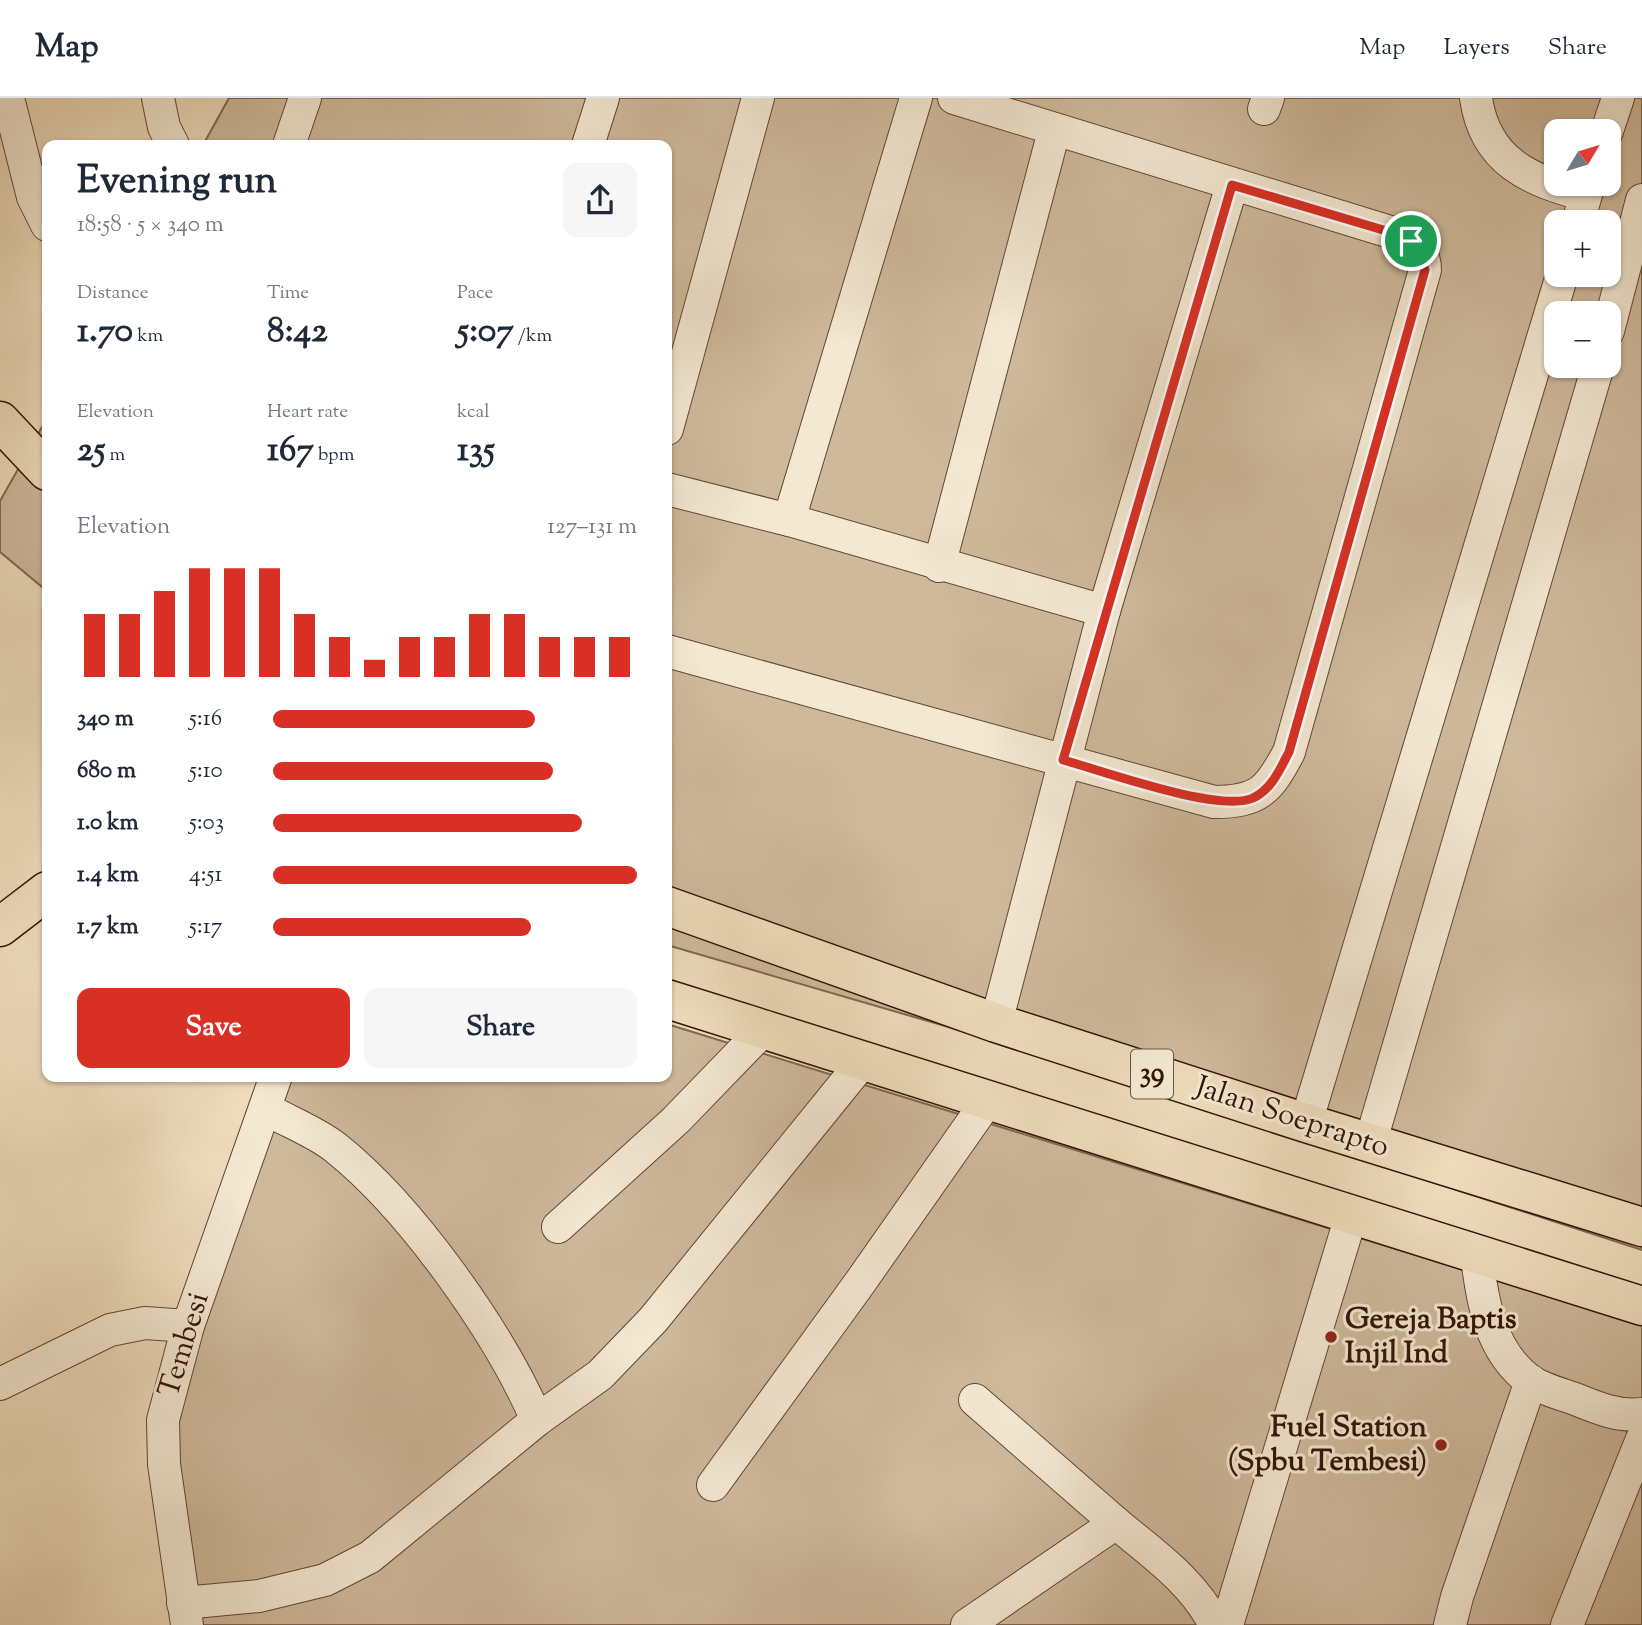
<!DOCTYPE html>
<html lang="en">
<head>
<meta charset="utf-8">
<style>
  :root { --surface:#fff; --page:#f6f6f7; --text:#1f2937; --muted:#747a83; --line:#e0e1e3; --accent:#d93025 }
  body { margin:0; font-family:"Sorts Mill Goudy",serif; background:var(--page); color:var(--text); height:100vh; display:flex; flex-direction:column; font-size:26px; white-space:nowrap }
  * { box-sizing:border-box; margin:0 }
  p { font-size:23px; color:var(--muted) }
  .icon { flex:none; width:38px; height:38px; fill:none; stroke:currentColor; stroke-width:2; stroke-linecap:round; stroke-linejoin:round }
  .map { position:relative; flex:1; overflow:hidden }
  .details { position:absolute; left:42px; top:42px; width:630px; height:942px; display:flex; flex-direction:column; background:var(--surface); border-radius:14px; box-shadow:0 2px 5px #0004 }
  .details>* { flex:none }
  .needle { width:46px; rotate:52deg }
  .controls { position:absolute; left:1544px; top:21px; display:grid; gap:14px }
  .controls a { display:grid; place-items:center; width:77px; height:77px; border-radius:14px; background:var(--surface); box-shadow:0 2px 5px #0004; font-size:35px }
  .pin { position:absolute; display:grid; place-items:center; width:60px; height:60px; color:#fff; margin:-30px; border:4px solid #fff; border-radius:50%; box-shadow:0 2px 7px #0007 }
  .round { display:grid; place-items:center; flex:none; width:74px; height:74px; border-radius:14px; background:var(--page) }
  .overview { display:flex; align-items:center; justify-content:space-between; height:119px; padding:0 35px }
  h1 { font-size:38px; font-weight:700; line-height:52px }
  .figures { display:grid; grid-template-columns:repeat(3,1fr); gap:10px; height:119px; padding:7px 35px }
  .figures div { display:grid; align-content:center }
  .figures b { font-size:35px; font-weight:700 }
  .figures small { font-size:19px; font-weight:400 }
  .figures p { font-size:19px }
  .chart { height:196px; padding:14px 35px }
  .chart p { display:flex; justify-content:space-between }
  .chart svg { width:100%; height:126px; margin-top:7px; stroke:var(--accent); stroke-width:6 }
  .button { display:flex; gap:14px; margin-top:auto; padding:14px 35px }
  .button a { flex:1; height:80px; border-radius:14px; background:var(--accent); color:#fff; font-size:28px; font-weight:700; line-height:80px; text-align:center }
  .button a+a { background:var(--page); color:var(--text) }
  ul { padding:0 35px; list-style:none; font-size:23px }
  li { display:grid; grid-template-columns:112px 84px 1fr; align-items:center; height:52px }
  li i { height:18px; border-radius:9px; background:var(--accent) }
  header { display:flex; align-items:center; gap:42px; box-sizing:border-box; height:98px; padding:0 35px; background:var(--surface); border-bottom:2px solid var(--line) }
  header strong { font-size:33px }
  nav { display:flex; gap:38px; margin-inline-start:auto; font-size:24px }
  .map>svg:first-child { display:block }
  .green { fill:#ceb99b; stroke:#816650; stroke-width:2; fill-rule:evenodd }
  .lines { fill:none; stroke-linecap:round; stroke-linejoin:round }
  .minor-casing { stroke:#624633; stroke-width:34 }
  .highway-casing { stroke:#341406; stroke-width:41 }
  .minor { stroke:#f3e8d2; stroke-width:32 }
  .highway { stroke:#eddbba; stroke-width:38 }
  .route-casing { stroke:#fff; stroke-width:14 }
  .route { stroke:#d93025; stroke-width:9 }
  .poi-dot { fill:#8f2418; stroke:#f3e8d2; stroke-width:2.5 }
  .labels { text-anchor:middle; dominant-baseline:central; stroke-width:6; stroke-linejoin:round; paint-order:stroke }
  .shield { fill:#f3e8d2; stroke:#6d5443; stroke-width:2 }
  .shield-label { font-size:28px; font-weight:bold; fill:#341406 }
  .street-label { font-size:30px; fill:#341406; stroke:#f3e8d2 }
  .poi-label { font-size:30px; font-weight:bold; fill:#341406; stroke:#f3e8d2; text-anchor:start }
</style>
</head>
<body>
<header>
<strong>Map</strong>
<nav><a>Map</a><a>Layers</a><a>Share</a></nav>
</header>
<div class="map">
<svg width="1642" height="1527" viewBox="0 0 1642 1527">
  <rect width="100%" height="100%" fill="#eddbba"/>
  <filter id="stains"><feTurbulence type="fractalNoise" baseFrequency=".00286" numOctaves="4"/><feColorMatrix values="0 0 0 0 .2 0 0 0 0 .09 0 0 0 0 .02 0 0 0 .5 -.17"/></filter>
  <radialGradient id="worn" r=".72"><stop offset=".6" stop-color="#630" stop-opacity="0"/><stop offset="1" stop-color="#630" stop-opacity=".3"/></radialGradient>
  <g class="green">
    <path d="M 229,0 L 1642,0 L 1642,1152 L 993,942 L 667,847 L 667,47 L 203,47 ZM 1556,33 L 1608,33 L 1608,86 L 1556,86 ZM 1556,124 L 1608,124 L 1608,177 L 1556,177 ZM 1556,215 L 1608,215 L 1608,268 L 1556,268 Z"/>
    <path d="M 47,320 L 47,493 L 0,454 L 0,403 Z"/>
    <path d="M 667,926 L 1642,1227 L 1642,1527 L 186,1527 L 166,1324 L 287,978 L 667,978 Z"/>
  </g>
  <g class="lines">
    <g class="minor-casing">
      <g id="minor">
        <path d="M 8,0 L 33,99 L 47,127"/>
        <path d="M 158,0 L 164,29 L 173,47"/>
        <path d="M 1476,0 C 1485,64 1530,82 1585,97"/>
        <path d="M 1264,11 L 1268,0"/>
        <path d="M 1607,33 L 1618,0"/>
        <path d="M 289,47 L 305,0"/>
        <path d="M 588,47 L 603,0"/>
        <path d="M 1578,124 L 1589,86"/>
        <path d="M 1608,233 L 1642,102"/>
        <path d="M 667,331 L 758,0"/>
        <path d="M 667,391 L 789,422 L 1104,513"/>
        <path d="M 789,422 L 916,0"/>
        <path d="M 939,468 L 1054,33"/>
        <path d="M 667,553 L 1214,704 C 1259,704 1269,692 1289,654 L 1425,172 C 1425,154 1415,145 1400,137 L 954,0"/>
        <path d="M 996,925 L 1104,513 L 1232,87"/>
        <path d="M 266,1011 C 289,1024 316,1034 336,1050 C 411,1110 499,1234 537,1322"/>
        <path d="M 1306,1025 L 1562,177"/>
        <path d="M 1370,1046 L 1598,268"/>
        <path d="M 558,1129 L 676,1022 L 766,929"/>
        <path d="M 1476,1154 C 1483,1202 1488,1251 1530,1283 C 1542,1291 1561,1296 1575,1301 C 1597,1310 1618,1319 1642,1316"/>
        <path d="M 0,1286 L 110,1232 L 145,1225 L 188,1228"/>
        <path d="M 975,1302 L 1116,1425"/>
        <path d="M 713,1387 L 859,1186 L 988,1002"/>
        <path d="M 183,1505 L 259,1498 L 325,1482 L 370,1459 L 537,1322 L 600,1277 L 653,1222 L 864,962"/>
        <path d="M 187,1527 L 164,1366 L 163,1322 L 188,1228 L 276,978"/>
        <path d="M 967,1527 L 1116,1425 C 1153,1456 1193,1483 1215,1527"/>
        <path d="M 1227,1527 L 1352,1115"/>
        <path d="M 1450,1527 L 1457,1499 L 1531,1283"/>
        <path d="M 1567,1527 L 1642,1341"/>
      </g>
    </g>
    <g class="highway-casing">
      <g id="highway">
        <path d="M 0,323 L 47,373"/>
        <path d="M 667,808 L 996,925 L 1306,1025 L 1642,1129"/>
        <path d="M 0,829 L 47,793"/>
        <path d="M 667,901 L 1642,1208"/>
      </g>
    </g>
    <use href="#minor" class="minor"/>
    <use href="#highway" class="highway"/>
  </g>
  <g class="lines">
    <g class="route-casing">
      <path id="route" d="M 1232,87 L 1400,137 L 1418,150 L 1425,172 L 1289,654 C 1280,671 1272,691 1253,700 C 1219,715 1103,673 1063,662 Z"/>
    </g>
    <use href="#route" class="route"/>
  </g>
  <g class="poi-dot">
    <circle cx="1331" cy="1239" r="7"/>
    <circle cx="1441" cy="1347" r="7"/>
  </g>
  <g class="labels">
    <rect class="shield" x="1131" y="951.5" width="42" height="49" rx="5"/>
    <g class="shield-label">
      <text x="1152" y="976">39</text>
    </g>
    <g class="street-label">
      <text transform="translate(1292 1020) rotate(18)">Jalan Soeprapto</text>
      <text transform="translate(185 1247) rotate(-73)">Tembesi</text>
    </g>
    <g class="poi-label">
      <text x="1345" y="1222">Gereja Baptis<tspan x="1345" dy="34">Injil Ind</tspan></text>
      <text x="1427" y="1330" text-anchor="end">Fuel Station<tspan x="1427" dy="34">(Spbu Tembesi)</tspan></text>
    </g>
  </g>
  <rect width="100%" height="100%" filter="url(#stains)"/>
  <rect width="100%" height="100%" fill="url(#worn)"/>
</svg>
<div class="controls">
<a><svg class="needle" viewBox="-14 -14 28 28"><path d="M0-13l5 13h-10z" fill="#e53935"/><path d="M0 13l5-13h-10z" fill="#747a83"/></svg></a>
<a>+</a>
<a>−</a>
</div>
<div class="pin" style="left:1411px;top:143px;background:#1e9e55"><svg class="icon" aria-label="arrive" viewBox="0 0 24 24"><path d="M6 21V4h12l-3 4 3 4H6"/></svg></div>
<section class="details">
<div class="overview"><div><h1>Evening run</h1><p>18:58 · 5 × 340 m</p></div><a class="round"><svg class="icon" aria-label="share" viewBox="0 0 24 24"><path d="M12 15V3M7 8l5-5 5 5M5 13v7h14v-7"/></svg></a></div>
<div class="figures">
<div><p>Distance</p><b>1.70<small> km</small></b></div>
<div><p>Time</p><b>8:42</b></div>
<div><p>Pace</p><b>5:07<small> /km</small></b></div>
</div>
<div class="figures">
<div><p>Elevation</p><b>25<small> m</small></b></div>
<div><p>Heart rate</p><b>167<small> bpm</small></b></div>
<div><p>kcal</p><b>135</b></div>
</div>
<div class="chart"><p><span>Elevation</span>127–131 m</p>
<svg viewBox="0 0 160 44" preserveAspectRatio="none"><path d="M5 44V22M15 44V22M25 44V14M35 44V6M45 44V6M55 44V6M65 44V22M75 44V30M85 44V38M95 44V30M105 44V30M115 44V22M125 44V22M135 44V30M145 44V30M155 44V30"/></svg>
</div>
<ul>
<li><b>340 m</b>5:16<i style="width:72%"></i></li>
<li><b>680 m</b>5:10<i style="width:77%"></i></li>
<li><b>1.0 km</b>5:03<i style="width:85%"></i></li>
<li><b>1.4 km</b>4:51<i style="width:100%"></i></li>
<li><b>1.7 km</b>5:17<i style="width:71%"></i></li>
</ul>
<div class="button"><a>Save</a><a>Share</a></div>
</section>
</div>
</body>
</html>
